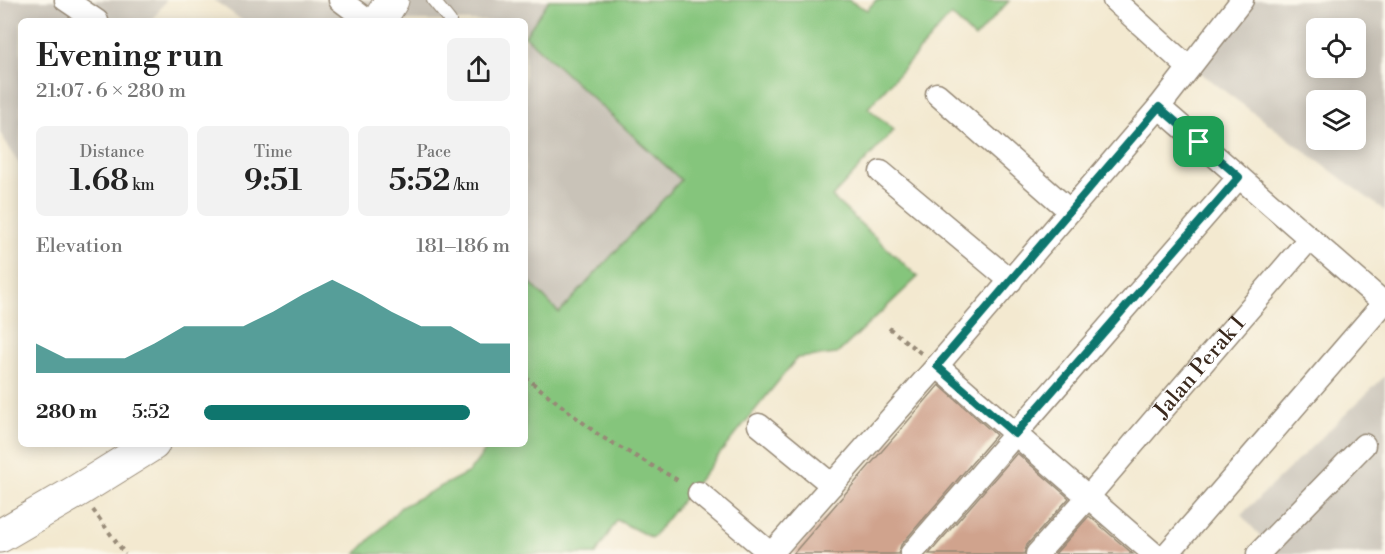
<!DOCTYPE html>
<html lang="en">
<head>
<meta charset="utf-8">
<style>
  :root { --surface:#fff; --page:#f2f2f2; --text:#222; --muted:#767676; --accent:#0f766e }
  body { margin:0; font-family:"Libre Bodoni",serif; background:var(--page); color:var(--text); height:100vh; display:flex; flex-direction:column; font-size:22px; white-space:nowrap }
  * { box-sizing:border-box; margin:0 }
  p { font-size:20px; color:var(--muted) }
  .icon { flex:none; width:33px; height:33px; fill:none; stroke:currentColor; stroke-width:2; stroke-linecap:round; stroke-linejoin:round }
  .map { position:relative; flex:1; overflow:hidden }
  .panel { position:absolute; left:18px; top:18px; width:510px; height:429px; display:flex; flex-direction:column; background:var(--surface); border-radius:9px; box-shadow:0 3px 15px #0003 }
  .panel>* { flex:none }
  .tools { position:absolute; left:1306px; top:18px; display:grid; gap:12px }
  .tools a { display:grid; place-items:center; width:60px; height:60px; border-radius:9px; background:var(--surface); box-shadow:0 3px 15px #0003; font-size:30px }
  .pin { position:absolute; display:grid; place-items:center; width:51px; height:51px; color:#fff; margin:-26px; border-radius:12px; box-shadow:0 3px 9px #0006 }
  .round { display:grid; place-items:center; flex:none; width:63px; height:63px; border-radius:9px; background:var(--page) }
  .overview { display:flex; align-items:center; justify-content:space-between; height:102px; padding:0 18px }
  h1 { font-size:33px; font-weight:600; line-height:45px }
  .stats { display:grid; grid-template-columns:repeat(3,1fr); gap:9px; height:102px; padding:6px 18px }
  .stats div { display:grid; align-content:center; border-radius:9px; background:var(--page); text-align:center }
  .stats b { font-size:30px; font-weight:600 }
  .stats small { font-size:16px; font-weight:400 }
  .stats p { font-size:16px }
  .chart { height:168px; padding:12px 18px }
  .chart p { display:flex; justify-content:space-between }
  .chart svg { width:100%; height:108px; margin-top:6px; fill:var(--accent); opacity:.7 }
  ul { padding:0 18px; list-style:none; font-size:20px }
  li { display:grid; grid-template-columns:96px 72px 1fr; align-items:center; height:45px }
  li i { height:15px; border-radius:8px; background:var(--accent) }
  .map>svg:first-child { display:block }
  .industrial { fill:#c9c3b8; fill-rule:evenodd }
  .green { fill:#85c57c; stroke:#60784d; stroke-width:1.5 }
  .building { fill:#d0a38d }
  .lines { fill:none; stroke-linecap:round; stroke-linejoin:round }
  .lane-casing { stroke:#978a77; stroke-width:14 }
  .street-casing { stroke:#978a77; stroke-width:25 }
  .secondary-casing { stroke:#978a77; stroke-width:35 }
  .path { stroke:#978a77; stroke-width:4; stroke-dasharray:4.5 4.5; stroke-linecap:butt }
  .lane { stroke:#fff; stroke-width:12 }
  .street { stroke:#fff; stroke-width:22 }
  .secondary { stroke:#fff; stroke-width:33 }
  .route-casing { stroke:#fff; stroke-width:12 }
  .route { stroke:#0f766e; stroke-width:8 }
  .labels { text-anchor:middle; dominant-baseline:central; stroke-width:5; stroke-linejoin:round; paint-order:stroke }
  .street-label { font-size:22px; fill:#3b2a1e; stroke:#fbf7ec }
</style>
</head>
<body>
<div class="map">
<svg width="1385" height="554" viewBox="0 0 1385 554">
  <rect width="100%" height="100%" fill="#fbf7ec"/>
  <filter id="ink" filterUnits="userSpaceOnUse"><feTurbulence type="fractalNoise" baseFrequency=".0167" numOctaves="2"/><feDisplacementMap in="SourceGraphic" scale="12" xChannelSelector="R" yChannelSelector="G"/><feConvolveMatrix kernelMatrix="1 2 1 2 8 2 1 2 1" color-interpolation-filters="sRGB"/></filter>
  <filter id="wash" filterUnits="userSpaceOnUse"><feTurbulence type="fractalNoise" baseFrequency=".008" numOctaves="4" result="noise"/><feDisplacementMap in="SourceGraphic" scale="24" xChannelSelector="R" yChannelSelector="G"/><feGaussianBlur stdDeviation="1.35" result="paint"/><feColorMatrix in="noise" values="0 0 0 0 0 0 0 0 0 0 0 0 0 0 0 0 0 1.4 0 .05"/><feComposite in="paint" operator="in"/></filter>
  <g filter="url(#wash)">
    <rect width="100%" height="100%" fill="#f3e9d0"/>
    <g class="industrial">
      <path d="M 0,0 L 166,0 L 152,21 L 21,21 L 21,166 L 0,133 Z"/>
      <path d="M 214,0 L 549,0 L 525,35 L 525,21 L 243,21 Z"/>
      <path d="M 1252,0 L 1385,0 L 1385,211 L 1195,69 ZM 1317,28 L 1356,28 L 1356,68 L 1317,68 ZM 1317,100 L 1356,100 L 1356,140 L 1317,140 Z"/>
      <path d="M 525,36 L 681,180 L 559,313 L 525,277 Z"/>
      <path d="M 1385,376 L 1385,554 L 1277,554 L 1241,515 Z"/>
    </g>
    <path class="green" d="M 549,0 L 848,0 L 867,10 L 876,0 L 1009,1 L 975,38 L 951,15 L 868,108 L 894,130 L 832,197 L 918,277 L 837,354 L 797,358 L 652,538 L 617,520 L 596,554 L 356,554 L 401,507 L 469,472 L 490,444 L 525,444 L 525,277 L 559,313 L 681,180 L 525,36 Z"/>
    <g id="blocks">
      <g class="building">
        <path d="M 939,385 L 996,435 L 901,545 L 898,554 L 793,554 Z"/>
        <path d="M 1017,453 L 1069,498 L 1027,545 L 1024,554 L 929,554 Z"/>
        <path d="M 1089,516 L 1133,554 L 1055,554 Z"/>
      </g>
    </g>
  </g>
  <g filter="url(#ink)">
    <use href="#blocks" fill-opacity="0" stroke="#978a77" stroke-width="1.5"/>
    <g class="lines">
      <g class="lane-casing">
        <path id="lane" d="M 433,0 L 450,21"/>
      </g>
      <g class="street-casing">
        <g id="street">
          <path d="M 66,0 L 97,21"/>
          <path d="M 340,0 L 368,21"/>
          <path d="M 1114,0 L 1189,68"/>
          <path d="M 937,94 L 1070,211"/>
          <path d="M 1159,107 L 1385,304"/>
          <path d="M 881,172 L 1011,281"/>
          <path d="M 937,366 L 1154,554"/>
          <path d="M 759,425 L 832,485"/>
          <path d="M 699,493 L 771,554"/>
          <path d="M 771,554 L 937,366 L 1159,107 L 1242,0"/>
          <path d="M 911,554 L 1239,177"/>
          <path id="s1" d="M 1037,554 L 1088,497 L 1310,238"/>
          <path d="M 1167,554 L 1384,303"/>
          <path d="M 1258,554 L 1364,445"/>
        </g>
      </g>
      <g class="secondary-casing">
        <g id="secondary">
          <path d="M 379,21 L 392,0"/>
          <path d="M 0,536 L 79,490 L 153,444"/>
        </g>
      </g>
      <g class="path">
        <path d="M 889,328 L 922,354"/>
        <path d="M 525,377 L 600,436 L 681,482"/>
        <path d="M 93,510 L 125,554"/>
      </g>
      <use href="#lane" class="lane"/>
      <use href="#street" class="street"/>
      <use href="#secondary" class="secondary"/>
    </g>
  </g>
  <g class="lines" filter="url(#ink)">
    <g class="route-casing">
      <path id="route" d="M 1159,107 L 1239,177 L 1015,434 L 937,366 Z"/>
    </g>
    <use href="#route" class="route"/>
  </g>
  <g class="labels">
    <g class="street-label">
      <text stroke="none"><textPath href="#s1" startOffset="248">Jalan Perak 1</textPath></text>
    </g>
  </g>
</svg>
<div class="tools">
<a><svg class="icon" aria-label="locate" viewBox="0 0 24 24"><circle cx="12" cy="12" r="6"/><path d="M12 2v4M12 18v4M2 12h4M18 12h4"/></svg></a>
<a><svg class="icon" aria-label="layers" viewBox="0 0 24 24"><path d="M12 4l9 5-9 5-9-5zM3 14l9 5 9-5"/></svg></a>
</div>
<div class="pin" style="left:1199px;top:142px;background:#1e9e55"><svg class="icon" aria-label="arrive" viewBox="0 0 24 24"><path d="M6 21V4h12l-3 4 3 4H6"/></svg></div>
<section class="panel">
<div class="overview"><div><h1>Evening run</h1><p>21:07 · 6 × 280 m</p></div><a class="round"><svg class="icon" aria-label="share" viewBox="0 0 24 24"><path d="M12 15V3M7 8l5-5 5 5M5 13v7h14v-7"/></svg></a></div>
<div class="stats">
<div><p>Distance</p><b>1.68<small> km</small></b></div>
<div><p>Time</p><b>9:51</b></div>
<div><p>Pace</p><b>5:52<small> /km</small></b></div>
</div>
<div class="chart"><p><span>Elevation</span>181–186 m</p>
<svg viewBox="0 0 160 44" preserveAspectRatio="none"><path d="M0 44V32L10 38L20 38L30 38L40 32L50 25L60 25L70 25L80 19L90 12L100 6L110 12L120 19L130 25L140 25L150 32L160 32V44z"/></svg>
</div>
<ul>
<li><b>280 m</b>5:52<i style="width:87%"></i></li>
</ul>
</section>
</div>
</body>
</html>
